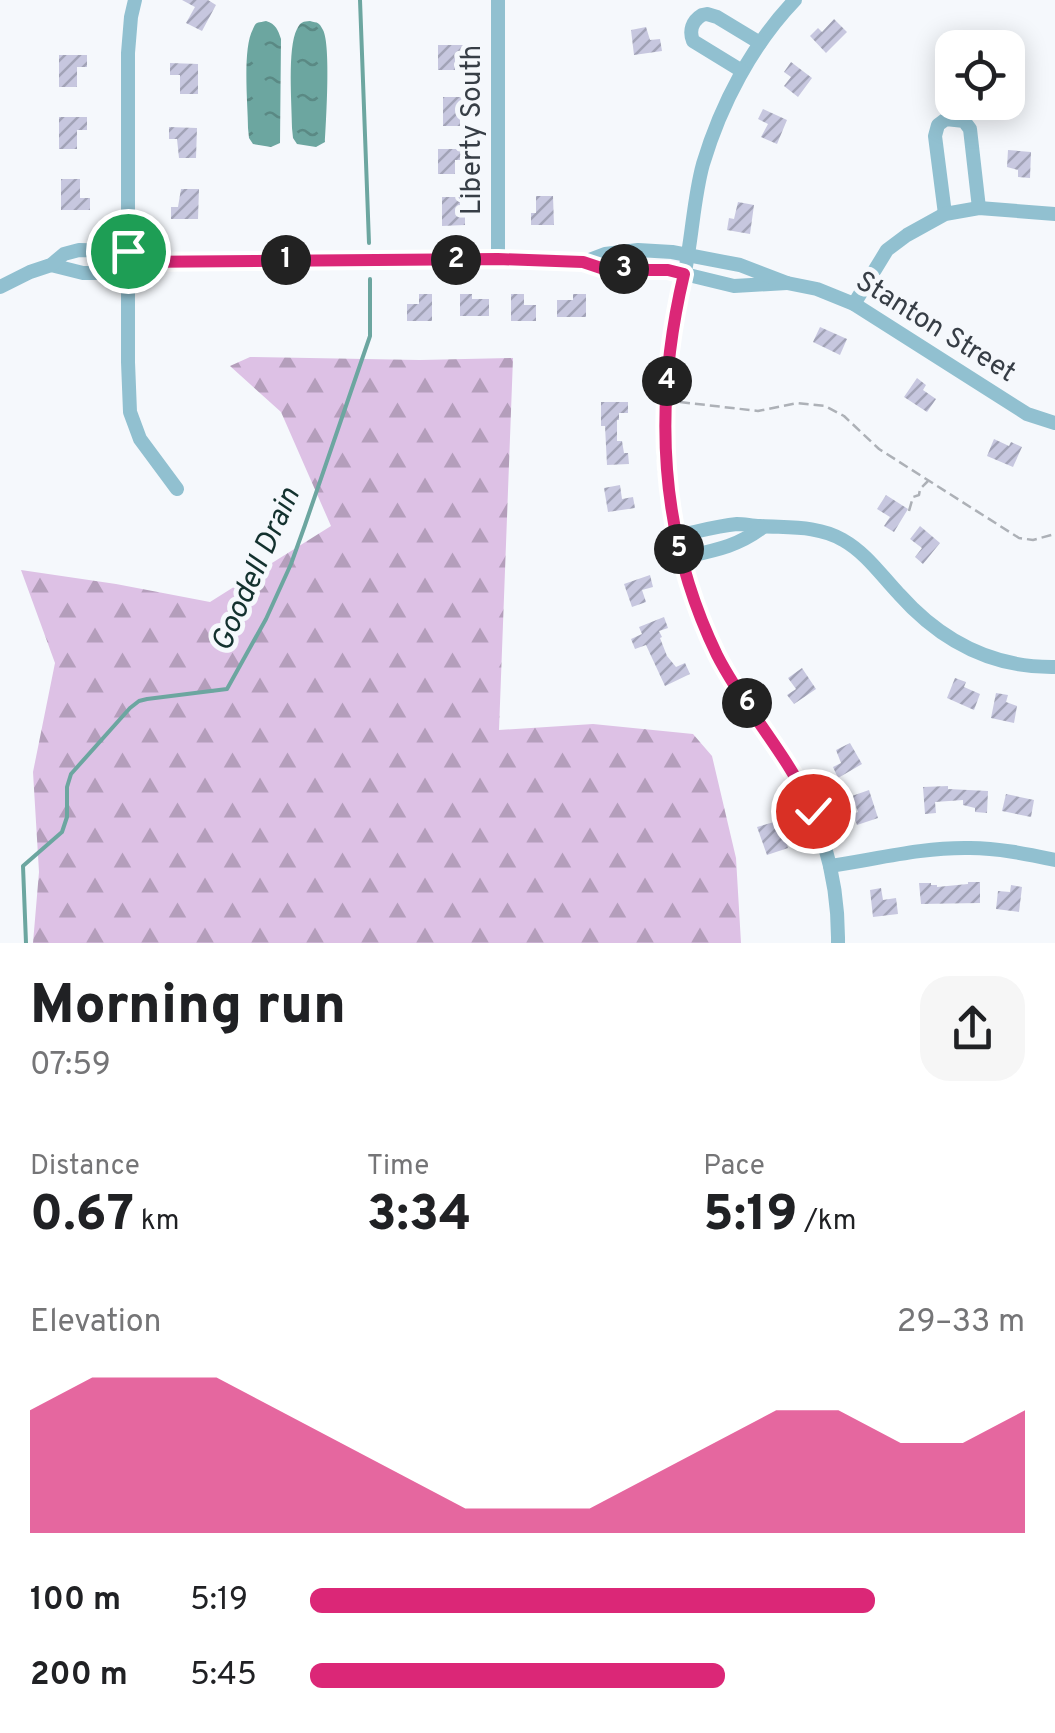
<!DOCTYPE html>
<html lang="en">
<head>
<meta charset="utf-8">
<style>
  :root { --surface:#fff; --page:#f6f6f6; --text:#202124; --muted:#757577; --accent:#db2777 }
  body { margin:0; font-family:Overpass,sans-serif; background:var(--page); color:var(--text); height:100vh; display:flex; flex-direction:column; font-size:38px; white-space:nowrap }
  * { box-sizing:border-box; margin:0 }
  p { font-size:32px; color:var(--muted) }
  .icon { flex:none; width:55px; height:55px; fill:none; stroke:currentColor; stroke-width:2; stroke-linecap:round; stroke-linejoin:round }
  .map { position:relative; height:943px; overflow:hidden }
  .panel { display:flex; flex-direction:column; background:var(--surface); flex:1 }
  .panel>* { flex:none }
  .tools { position:absolute; left:935px; top:30px; display:grid; gap:20px }
  .tools a { display:grid; place-items:center; width:90px; height:90px; border-radius:20px; background:var(--surface); box-shadow:0 5px 25px #0003; font-size:50px }
  .pin { position:absolute; display:grid; place-items:center; width:85px; height:85px; color:#fff; margin:-42px; border:5px solid #fff; border-radius:50%; box-shadow:0 2px 10px #0007 }
  .km { position:absolute; width:50px; height:50px; margin:-25px; border-radius:50%; background:#222; color:#fff; font-size:28px; line-height:50px; text-align:center }
  .round { display:grid; place-items:center; flex:none; width:105px; height:105px; border-radius:30px; background:var(--page) }
  .head { display:flex; align-items:center; justify-content:space-between; height:170px; padding:0 30px }
  h1 { font-size:55px; font-weight:800; line-height:75px }
  .figures { display:grid; grid-template-columns:repeat(3,1fr); gap:15px; height:170px; padding:10px 30px }
  .figures div { display:grid; align-content:center }
  .figures b { font-size:50px; font-weight:800 }
  .figures small { font-size:28px; font-weight:400 }
  .figures p { font-size:28px }
  .chart { height:280px; padding:20px 30px }
  .chart p { display:flex; justify-content:space-between }
  .chart svg { width:100%; height:180px; margin-top:10px; fill:var(--accent); opacity:.7 }
  ul { padding:0 30px; list-style:none; font-size:32px }
  li { display:grid; grid-template-columns:160px 120px 1fr; align-items:center; height:75px }
  li i { height:25px; border-radius:12px; background:var(--accent) }
  .map>svg:first-child { display:block }
  .forest { fill:url(#forest-firs) }
  .water { fill:url(#water-ripples) }
  .lines { fill:none; stroke-linecap:round; stroke-linejoin:round }
  .stream { stroke:#6ca6a0; stroke-width:4 }
  .building { fill:url(#building-hatch) }
  .path { stroke:#adb1b7; stroke-width:2.5; stroke-dasharray:10 5; stroke-linecap:butt }
  .minor { stroke:#91c0d0; stroke-width:14 }
  .route-casing { stroke:#fff; stroke-width:20 }
  .route { stroke:#db2777; stroke-width:12 }
  .labels { text-anchor:middle; dominant-baseline:central; stroke-width:10; stroke-linejoin:round; paint-order:stroke }
  .street-label { font-size:28px; fill:#373e46; stroke:#f5f8fc }
  .water-label { font-size:30px; font-style:italic; fill:#13312e; stroke:#f5f8fc }
</style>
</head>
<body>
<div class="map">
<svg width="1055" height="943" viewBox="0 0 1055 943">
  <defs>
    <pattern id="forest-firs" width="22" height="20" patternUnits="userSpaceOnUse" patternTransform="scale(2.5)"><rect width="22" height="20" fill="#ddc1e5"/><path d="M5 1l3.5 6h-7zM16 11l3.5 6h-7z" fill="#b49ebb"/></pattern>
    <pattern id="water-ripples" width="26" height="14" patternUnits="userSpaceOnUse" patternTransform="scale(2.5)"><rect width="26" height="14" fill="#6ca6a0"/><path d="M2 4q2-2 4 0t4 0M15 11q2-2 4 0t4 0" fill="none" stroke="#5a8984"/></pattern>
    <pattern id="building-hatch" width="6" height="6" patternUnits="userSpaceOnUse" patternTransform="scale(2.5)"><rect width="6" height="6" fill="#c7c7df"/><path d="M-1 1l2-2M0 6l6-6M5 7l2-2" fill="none" stroke="#a2a3b7"/></pattern>
  </defs>
  <rect width="100%" height="100%" fill="#f5f8fc"/>
  <path class="forest" d="M 250,357 L 420,360 L 513,358 L 499,730 L 593,724 L 693,734 L 712,756 L 736,858 L 741,943 L 33,943 L 39,872 L 33,772 L 55,663 L 21,570 L 116,584 L 210,602 L 331,526 L 281,412 L 230,366 Z"/>
  <g class="water">
    <path d="M 266,21 C 276,24 278,30 281,39 L 280,143 L 271,147 L 253,144 L 249,138 L 248,128 C 248,105 242,49 253,29 C 256,21 258,23 266,21 Z"/>
    <path d="M 310,21 C 318,23 319,22 323,30 C 331,45 326,122 325,142 L 316,147 L 297,144 L 293,138 L 292,128 C 292,105 287,48 297,29 C 301,21 303,22 310,21 Z"/>
  </g>
  <g class="lines">
    <g class="stream">
      <path d="M 360,0 L 369,243"/>
      <path d="M 26,943 L 23,866 L 62,832 L 67,817 L 67,787 L 71,774 L 130,708 L 139,701 L 147,699 L 227,689 L 266,619 L 291,564 L 305,525 L 370,336 L 370,279"/>
    </g>
  </g>
  <g class="building">
    <path d="M 182,0 L 208,0 L 216,5 L 202,31 L 186,23 L 195,7 Z"/>
    <path d="M 834,19 L 847,32 L 826,53 L 810,36 L 818,28 L 822,32 Z"/>
    <path d="M 646,27 L 650,40 L 660,39 L 662,51 L 634,55 L 631,30 Z"/>
    <path d="M 438,45 L 465,45 L 465,57 L 455,57 L 455,70 L 438,70 Z"/>
    <path d="M 59,55 L 87,55 L 87,67 L 77,67 L 77,87 L 59,87 Z"/>
    <path d="M 791,62 L 812,78 L 798,97 L 784,86 L 791,77 L 784,72 Z"/>
    <path d="M 170,63 L 198,64 L 198,94 L 180,94 L 180,75 L 170,75 Z"/>
    <path d="M 443,97 L 465,97 L 465,109 L 460,109 L 460,126 L 443,126 Z"/>
    <path d="M 763,109 L 787,120 L 777,144 L 761,137 L 768,124 L 758,119 Z"/>
    <path d="M 59,117 L 87,117 L 87,130 L 77,130 L 77,149 L 59,149 Z"/>
    <path d="M 169,127 L 197,128 L 196,158 L 179,158 L 177,139 L 169,139 Z"/>
    <path d="M 438,149 L 465,149 L 465,160 L 455,160 L 455,174 L 438,174 Z"/>
    <path d="M 1008,150 L 1031,152 L 1030,178 L 1018,177 L 1018,170 L 1007,167 Z"/>
    <path d="M 61,179 L 80,179 L 80,198 L 90,198 L 90,210 L 61,210 Z"/>
    <path d="M 181,189 L 199,189 L 198,219 L 171,219 L 171,207 L 178,207 Z"/>
    <path d="M 536,196 L 553,196 L 554,225 L 531,225 L 531,213 L 536,213 Z"/>
    <path d="M 442,197 L 460,197 L 460,214 L 465,214 L 465,225 L 442,226 Z"/>
    <path d="M 738,202 L 754,205 L 750,234 L 727,230 L 729,218 L 734,219 Z"/>
    <path d="M 419,294 L 432,294 L 432,321 L 407,321 L 407,304 L 419,304 Z"/>
    <path d="M 460,294 L 472,294 L 472,299 L 489,299 L 489,316 L 460,316 Z"/>
    <path d="M 511,294 L 524,294 L 524,305 L 536,305 L 536,321 L 511,321 Z"/>
    <path d="M 573,294 L 586,294 L 586,317 L 557,317 L 557,300 L 573,300 Z"/>
    <path d="M 820,327 L 847,339 L 840,355 L 813,342 Z"/>
    <path d="M 917,378 L 926,385 L 923,390 L 936,399 L 927,412 L 904,397 Z"/>
    <path d="M 601,402 L 628,402 L 628,413 L 619,413 L 619,420 L 617,420 L 617,441 L 622,441 L 624,453 L 628,453 L 629,464 L 607,465 L 605,426 L 601,426 Z"/>
    <path d="M 994,439 L 1009,446 L 1011,442 L 1022,447 L 1013,467 L 987,456 Z"/>
    <path d="M 620,485 L 622,499 L 633,497 L 635,508 L 608,512 L 604,488 Z"/>
    <path d="M 886,495 L 908,509 L 894,532 L 884,526 L 890,517 L 877,509 Z"/>
    <path d="M 920,526 L 940,543 L 923,564 L 915,557 L 922,548 L 910,539 Z"/>
    <path d="M 650,575 L 653,587 L 642,590 L 646,602 L 632,607 L 624,584 Z"/>
    <path d="M 664,617 L 668,628 L 659,631 L 662,637 L 660,638 L 667,656 L 676,667 L 685,663 L 690,674 L 665,686 L 646,645 L 635,649 L 631,639 L 642,634 L 639,627 Z"/>
    <path d="M 802,668 L 816,689 L 794,704 L 787,695 L 796,689 L 788,678 Z"/>
    <path d="M 955,678 L 966,682 L 964,687 L 980,694 L 974,710 L 947,698 Z"/>
    <path d="M 996,693 L 1008,695 L 1006,702 L 1017,706 L 1014,723 L 991,718 Z"/>
    <path d="M 850,743 L 862,764 L 838,778 L 833,767 L 841,763 L 836,750 Z"/>
    <path d="M 948,786 L 948,789 L 988,791 L 987,813 L 975,812 L 975,808 L 963,805 L 963,800 L 935,802 L 936,813 L 925,814 L 923,787 Z"/>
    <path d="M 869,790 L 878,818 L 857,825 L 853,814 L 858,812 L 852,796 Z"/>
    <path d="M 1006,794 L 1034,800 L 1031,817 L 1002,811 Z"/>
    <path d="M 774,822 L 780,838 L 784,836 L 788,848 L 767,855 L 757,827 Z"/>
    <path d="M 968,882 L 980,882 L 980,903 L 921,904 L 919,883 L 931,883 L 931,885 L 937,885 L 937,887 L 968,884 Z"/>
    <path d="M 1011,885 L 1022,887 L 1019,912 L 996,909 L 998,891 L 1010,892 Z"/>
    <path d="M 881,888 L 883,900 L 896,898 L 898,914 L 873,917 L 870,890 Z"/>
  </g>
  <g class="lines">
    <g class="path">
      <path d="M 680,402 L 758,411 L 797,403 L 825,406 L 844,416 L 879,449 L 1019,538 L 1033,540 L 1055,534"/>
      <path d="M 909,511 L 913,497 L 919,495 L 920,489 L 928,481"/>
    </g>
    <g class="minor">
      <path d="M 135,0 L 131,17 L 128,53 L 128,362 L 130,412 L 140,439 L 177,489"/>
      <path d="M 795,0 C 752,45 721,104 703,164 C 695,193 693,224 688,254 C 680,304 668,354 664,404 C 658,489 680,578 717,654 C 734,688 759,718 780,750 C 818,807 839,874 838,943"/>
      <path d="M 742,71 L 693,41 C 689,31 692,21 702,15 L 707,14 L 717,17 L 760,43"/>
      <path d="M 945,214 L 935,136 L 938,125 L 946,119 L 964,121 L 970,129 L 979,208"/>
      <path d="M 498,259 L 498,0"/>
      <path d="M 128,261 L 498,259 L 583,262 L 607,270 L 668,270 L 734,286 L 787,283"/>
      <path d="M 584,262 L 605,254 L 638,250 L 672,252 L 740,265 L 787,283 L 817,289 L 854,304 L 1027,414 L 1055,423"/>
      <path d="M 51,265 L 83,273 L 128,273"/>
      <path d="M 0,287 L 30,272 L 51,265 L 64,254 L 79,250 L 128,251"/>
      <path d="M 854,304 L 887,250 L 907,235 L 945,214 L 979,208 L 1055,214"/>
      <path d="M 676,536 C 696,532 716,526 737,524 C 745,524 752,526 760,526 C 787,528 818,525 843,540 C 866,553 881,575 899,594 C 940,640 992,668 1055,667"/>
      <path d="M 680,558 C 711,551 738,547 763,527"/>
      <path d="M 830,866 C 877,859 923,847 970,848 C 998,848 1027,854 1055,860"/>
    </g>
  </g>
  <g class="lines">
    <g class="route-casing">
      <path id="route" d="M 128,251 L 128,262 L 498,259 L 583,262 L 607,270 L 668,270 L 684,274 C 653,405 658,533 717,655 C 745,710 788,755 813,811"/>
    </g>
    <use href="#route" class="route"/>
  </g>
  <g class="labels">
    <g class="street-label">
      <text transform="translate(473 130) rotate(-90)">Liberty South</text>
      <text transform="translate(935 328) rotate(32)">Stanton Street</text>
    </g>
    <g class="water-label">
      <text transform="translate(257 570) rotate(-66)">Goodell Drain</text>
    </g>
  </g>
</svg>
<div class="tools">
<a><svg class="icon" aria-label="locate" viewBox="0 0 24 24"><circle cx="12" cy="12" r="6"/><path d="M12 2v4M12 18v4M2 12h4M18 12h4"/></svg></a>
</div>
<div class="pin" style="left:128px;top:251px;background:#1e9e55"><svg class="icon" aria-label="arrive" viewBox="0 0 24 24"><path d="M6 21V4h12l-3 4 3 4H6"/></svg></div>
<div class="pin" style="left:813px;top:811px;background:#d93025"><svg class="icon" aria-label="check" viewBox="0 0 24 24"><path d="M5 12l5 5 9-10"/></svg></div>
<b class="km" style="left:286px;top:260px">1</b>
<b class="km" style="left:456px;top:260px">2</b>
<b class="km" style="left:624px;top:269px">3</b>
<b class="km" style="left:667px;top:381px">4</b>
<b class="km" style="left:679px;top:549px">5</b>
<b class="km" style="left:747px;top:703px">6</b>
</div>
<section class="panel">
<div class="head"><div><h1>Morning run</h1><p>07:59</p></div><a class="round"><svg class="icon" aria-label="share" viewBox="0 0 24 24"><path d="M12 15V3M7 8l5-5 5 5M5 13v7h14v-7"/></svg></a></div>
<div class="figures">
<div><p>Distance</p><b>0.67<small> km</small></b></div>
<div><p>Time</p><b>3:34</b></div>
<div><p>Pace</p><b>5:19<small> /km</small></b></div>
</div>
<div class="chart"><p><span>Elevation</span>29–33 m</p>
<svg viewBox="0 0 160 44" preserveAspectRatio="none"><path d="M0 44V14L10 6L20 6L30 6L40 14L50 22L60 30L70 38L80 38L90 38L100 30L110 22L120 14L130 14L140 22L150 22L160 14V44z"/></svg>
</div>
<ul>
<li><b>100 m</b>5:19<i style="width:79%"></i></li>
<li><b>200 m</b>5:45<i style="width:58%"></i></li>
</ul>
</section>
</body>
</html>
